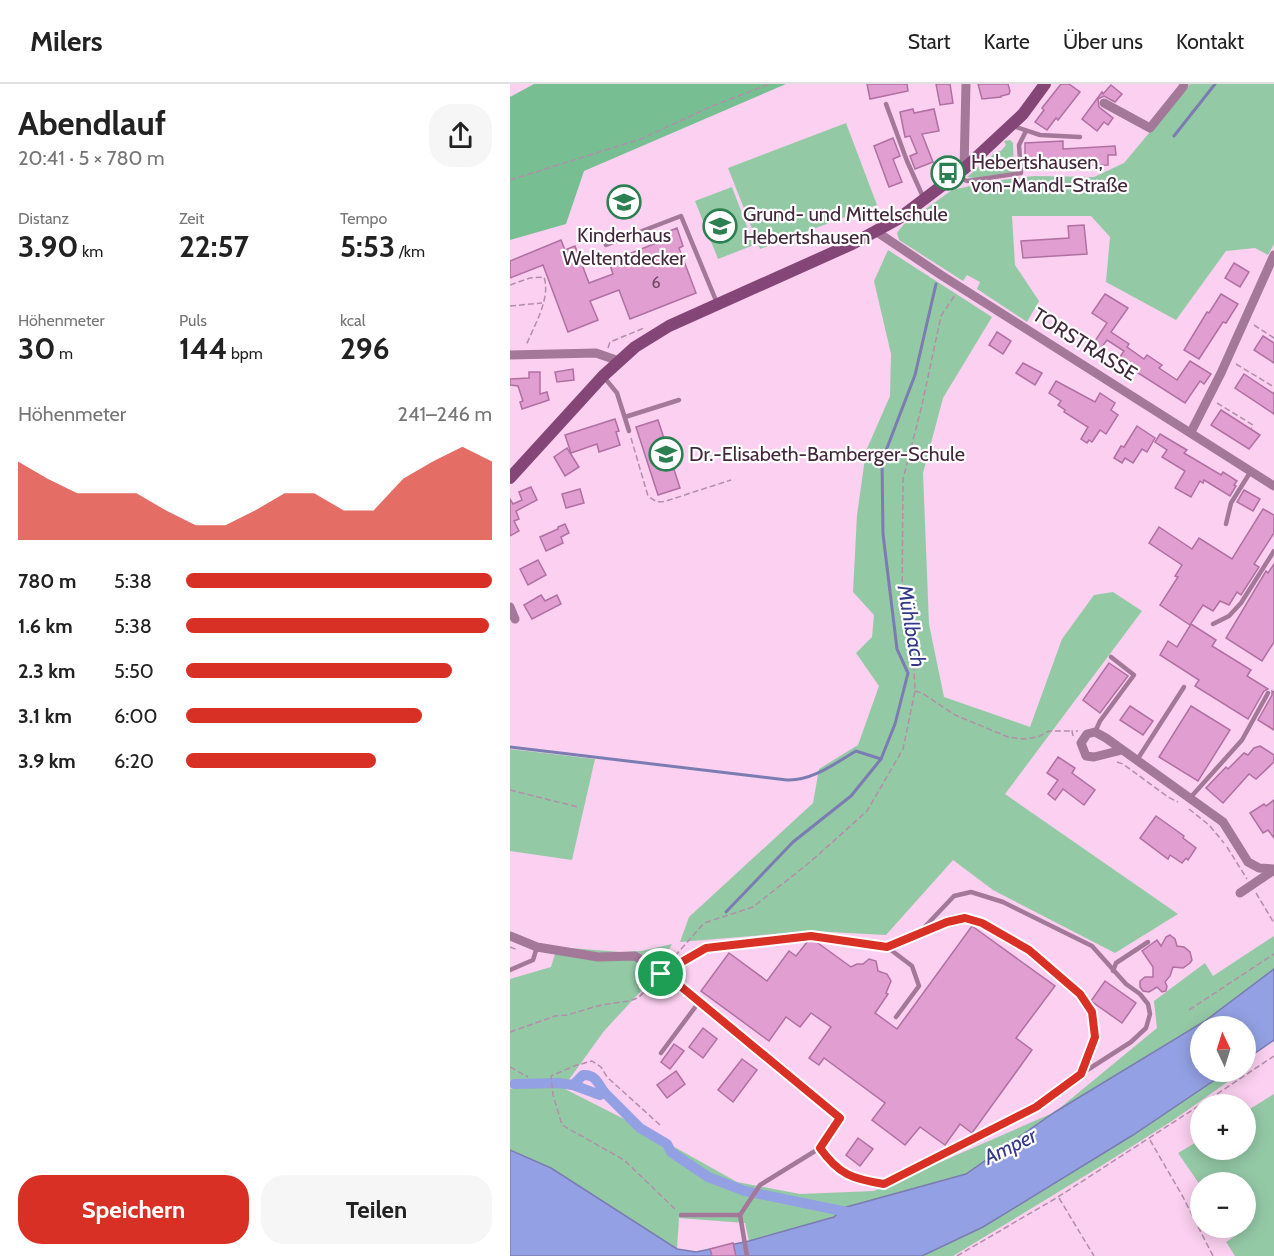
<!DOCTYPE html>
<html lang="de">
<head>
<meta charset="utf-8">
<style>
  :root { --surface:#fff; --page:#f6f6f6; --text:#222; --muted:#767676; --line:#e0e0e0; --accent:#d93025 }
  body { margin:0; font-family:Cabin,sans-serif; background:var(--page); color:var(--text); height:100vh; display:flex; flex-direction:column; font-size:22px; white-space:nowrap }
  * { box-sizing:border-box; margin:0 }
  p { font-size:20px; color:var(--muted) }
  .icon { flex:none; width:33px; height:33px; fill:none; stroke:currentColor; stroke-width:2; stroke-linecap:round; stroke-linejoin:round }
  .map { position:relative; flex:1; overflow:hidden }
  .panel { display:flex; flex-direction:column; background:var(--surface); width:510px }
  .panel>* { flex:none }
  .needle { width:39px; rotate:356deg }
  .buttons { position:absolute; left:680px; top:932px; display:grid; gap:12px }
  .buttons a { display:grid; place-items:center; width:66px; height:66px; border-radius:50%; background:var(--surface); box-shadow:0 3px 15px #0003; font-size:30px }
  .pin { position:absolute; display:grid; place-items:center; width:51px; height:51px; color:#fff; margin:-26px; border:3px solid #fff; border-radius:50%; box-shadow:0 2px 6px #0007 }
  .round { display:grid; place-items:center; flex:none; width:63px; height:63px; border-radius:24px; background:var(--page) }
  .summary { display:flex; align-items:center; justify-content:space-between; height:102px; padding:0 18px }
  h1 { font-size:33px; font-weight:700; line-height:45px }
  .stats { display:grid; grid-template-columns:repeat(3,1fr); gap:9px; height:102px; padding:6px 18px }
  .stats div { display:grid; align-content:center }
  .stats b { font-size:30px; font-weight:700 }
  .stats small { font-size:16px; font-weight:400 }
  .stats p { font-size:16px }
  .chart { height:168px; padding:12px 18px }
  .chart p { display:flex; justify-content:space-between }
  .chart svg { width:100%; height:108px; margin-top:6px; fill:var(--accent); opacity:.7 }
  .primary-button { display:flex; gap:12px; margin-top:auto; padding:12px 18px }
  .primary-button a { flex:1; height:69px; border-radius:24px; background:var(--accent); color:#fff; font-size:24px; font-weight:700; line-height:69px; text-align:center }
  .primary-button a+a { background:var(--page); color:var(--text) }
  ul { padding:0 18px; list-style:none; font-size:20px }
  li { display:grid; grid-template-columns:96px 72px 1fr; align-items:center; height:45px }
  li i { height:15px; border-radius:8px; background:var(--accent) }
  header { display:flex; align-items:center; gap:36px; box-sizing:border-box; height:84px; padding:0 30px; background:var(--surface); border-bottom:2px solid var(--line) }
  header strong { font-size:28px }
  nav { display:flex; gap:33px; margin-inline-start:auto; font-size:21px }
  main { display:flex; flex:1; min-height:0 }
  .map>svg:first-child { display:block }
  .green { fill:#94c9a6 }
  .forest { fill:#77bf92 }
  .water { fill:#93a0e3; stroke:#7b7cb1; stroke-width:1.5 }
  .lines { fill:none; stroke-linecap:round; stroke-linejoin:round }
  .stream { stroke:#7b7cb1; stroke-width:3 }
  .canal { stroke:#93a0e3; stroke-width:10 }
  .building { fill:#e19ed1; stroke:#b070a2; stroke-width:1.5 }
  .path { stroke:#b28ea9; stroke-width:1.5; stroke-dasharray:6 3; stroke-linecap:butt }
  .lane { stroke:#a47899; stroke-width:4.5 }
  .street { stroke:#a47899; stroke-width:9 }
  .secondary { stroke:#844577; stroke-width:12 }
  .route-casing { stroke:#fff; stroke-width:12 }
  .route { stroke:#d93025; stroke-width:8 }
  .labels { text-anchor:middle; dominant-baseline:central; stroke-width:4.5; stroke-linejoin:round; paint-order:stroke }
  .number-label { font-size:16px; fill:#6a4661 }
  .poi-label { font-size:20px; fill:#43283c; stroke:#fff; text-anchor:start }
  .street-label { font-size:20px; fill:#43283c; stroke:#fff }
  .water-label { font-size:21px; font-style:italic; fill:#343a89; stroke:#fff }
</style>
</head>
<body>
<header>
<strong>Milers</strong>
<nav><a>Start</a><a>Karte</a><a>Über uns</a><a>Kontakt</a></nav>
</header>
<main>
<section class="panel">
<div class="summary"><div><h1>Abendlauf</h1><p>20:41 · 5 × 780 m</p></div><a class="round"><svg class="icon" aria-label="share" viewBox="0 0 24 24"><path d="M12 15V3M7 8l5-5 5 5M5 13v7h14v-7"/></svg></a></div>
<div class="stats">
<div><p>Distanz</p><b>3.90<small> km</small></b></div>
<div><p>Zeit</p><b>22:57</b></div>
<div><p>Tempo</p><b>5:53<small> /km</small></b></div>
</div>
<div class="stats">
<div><p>Höhenmeter</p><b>30<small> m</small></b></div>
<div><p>Puls</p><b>144<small> bpm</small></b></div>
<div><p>kcal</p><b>296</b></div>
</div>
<div class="chart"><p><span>Höhenmeter</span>241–246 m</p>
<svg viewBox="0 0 160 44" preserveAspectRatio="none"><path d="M0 44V12L10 19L20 25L30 25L40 25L50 32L60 38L70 38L80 32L90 25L100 25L110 32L120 32L130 19L140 12L150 6L160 12V44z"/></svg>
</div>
<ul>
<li><b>780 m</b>5:38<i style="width:100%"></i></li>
<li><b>1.6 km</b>5:38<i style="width:99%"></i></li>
<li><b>2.3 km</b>5:50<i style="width:87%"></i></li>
<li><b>3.1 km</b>6:00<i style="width:77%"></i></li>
<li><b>3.9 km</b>6:20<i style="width:62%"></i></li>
</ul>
<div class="primary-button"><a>Speichern</a><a>Teilen</a></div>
</section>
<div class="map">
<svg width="764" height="1172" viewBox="0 0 764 1172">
  <rect width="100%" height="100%" fill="#fbd0f0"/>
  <g class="green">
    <path d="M 680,0 L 764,0 L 764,160 L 758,171 L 745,164 L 716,167 L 666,236 L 596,198 L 600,153 L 581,132 L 502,132 L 505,181 L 529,217 L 517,238 L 467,205 L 470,198 L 457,191 L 453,197 L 389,156 L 387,149 L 393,141 L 442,106 L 483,97 L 524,92 L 584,93 L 614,79 Z"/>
    <path d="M 336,39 L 367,121 L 250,165 L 218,84 Z"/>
    <path d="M 500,56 L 503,59 L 504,88 L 464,94 L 457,93 L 486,68 L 491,67 L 496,61 L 494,57 Z"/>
    <path d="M 222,103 L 244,161 L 208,175 L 185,117 Z"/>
    <path d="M 378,166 L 482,233 L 433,314 L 413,389 L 419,540 L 434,613 L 520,643 L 552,555 L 584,511 L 603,508 L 632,527 L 495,710 L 668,830 L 605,869 L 483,806 L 443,776 L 376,851 L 301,847 L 170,858 L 179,833 L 303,719 L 309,685 L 348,661 L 369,602 L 346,569 L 362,553 L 364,531 L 343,508 L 347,431 L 356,367 L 380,312 L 381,270 L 364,197 Z"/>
    <path d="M 0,665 L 85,675 L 62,776 L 0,767 Z"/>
    <path d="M 764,852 L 764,885 L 695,937 L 545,1028 L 456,1090 L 333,1124 L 325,1133 L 239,1157 L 235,1139 L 169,1134 L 167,1165 L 41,1084 L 0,1066 L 0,1005 L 3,1004 L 4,1000 L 0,995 L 0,895 L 41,883 L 47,863 L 111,868 L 131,867 L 162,860 L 144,893 L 94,947 L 53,1004 L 116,1036 L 227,1098 L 290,1110 L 364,1107 L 545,1028 L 647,944 L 644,917 L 695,879 L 703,892 Z"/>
    <path d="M 718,987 L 733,987 L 662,1037 L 591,1082 L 443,1172 L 412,1172 L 473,1143 L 623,1051 Z"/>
    <path d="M 764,1010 L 764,1172 L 725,1172 L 716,1158 L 737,1144 L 735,1140 L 735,1098 L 690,1098 L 690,1101 L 668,1069 L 690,1056 L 690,1065 L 735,1065 L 735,1028 Z"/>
  </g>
  <path class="forest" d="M 24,0 L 276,0 L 74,87 L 56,140 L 0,156 L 0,13 Z"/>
  <path class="water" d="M 764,885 L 764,956 L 735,976 L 735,942 L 690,942 L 690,987 L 718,987 L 623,1051 L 473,1143 L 412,1172 L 0,1172 L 0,1066 L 41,1084 L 167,1165 L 186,1168 L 239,1157 L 324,1133 L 333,1124 L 456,1090 L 545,1028 L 695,937 Z"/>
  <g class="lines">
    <g class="stream">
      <path d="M 664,52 L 705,0"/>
      <path d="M 0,663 L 277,696 C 302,697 324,680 346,667 L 371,675"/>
      <path d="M 216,828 L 283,758 L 341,712 L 371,675 L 385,640 L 398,589 L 387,565 L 373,450 L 372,377 L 405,291 L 426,200"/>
    </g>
    <g class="canal">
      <path d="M 4,1000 L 48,999 L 63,1001 L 90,1011 L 94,1008 L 130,1044 L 157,1060 L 161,1068 L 198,1093 L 235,1107 L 342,1129"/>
      <path d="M 63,1001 L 73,991 C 85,990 88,999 94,1008"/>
    </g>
  </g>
  <g class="building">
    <path d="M 357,0 L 397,0 L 398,7 L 360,15 Z"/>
    <path d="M 426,0 L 440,0 L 443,19 L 430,21 Z"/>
    <path d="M 468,0 L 498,0 L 500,7 L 499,10 L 491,12 L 491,13 L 472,15 Z"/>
    <path d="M 551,0 L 559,0 L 570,8 L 548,36 L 546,34 L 537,46 L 525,38 L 534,26 L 532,24 Z"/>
    <path d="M 601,1 L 612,10 L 605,18 L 594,12 L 588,15 L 589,23 L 603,34 L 598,41 L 594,38 L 587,47 L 572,35 L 592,8 L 593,10 Z"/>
    <path d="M 403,25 L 404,29 L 424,25 L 429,47 L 412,50 L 423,78 L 405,85 L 400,72 L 407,69 L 400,52 L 395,53 L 390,28 Z"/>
    <path d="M 383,54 L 390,72 L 383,75 L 392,98 L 379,103 L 364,62 Z"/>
    <path d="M 553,57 L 553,65 L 605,62 L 606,71 L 598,71 L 598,81 L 543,82 L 543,75 L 515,77 L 515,59 Z"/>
    <path d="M 574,141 L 577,170 L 513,174 L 511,157 L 559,154 L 558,142 Z"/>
    <path d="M 167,144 L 173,162 L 169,164 L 186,209 L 120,235 L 109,206 L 80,217 L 88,236 L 58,248 L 33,181 L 0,194 L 0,177 L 51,156 L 55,166 L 65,162 L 79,199 L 103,190 L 99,178 L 151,157 L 149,151 Z"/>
    <path d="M 724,179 L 739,188 L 730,203 L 715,194 Z"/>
    <path d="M 595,210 L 618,224 L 601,248 L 619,260 L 617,263 L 634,275 L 637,271 L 652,281 L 649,284 L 667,296 L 680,277 L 701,290 L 694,300 L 690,297 L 675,319 L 622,285 L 620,287 L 612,281 L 613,280 L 608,276 L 614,267 L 597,256 L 585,272 L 574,264 L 581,254 L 585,257 L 597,239 L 582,229 Z"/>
    <path d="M 711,210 L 728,220 L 716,239 L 713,238 L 689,275 L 674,266 L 697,228 L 699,229 Z"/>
    <path d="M 487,248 L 501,257 L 493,270 L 479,261 Z"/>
    <path d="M 753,252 L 764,259 L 764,279 L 744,266 Z"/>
    <path d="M 513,279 L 532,289 L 525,301 L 506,289 Z"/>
    <path d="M 63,285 L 64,296 L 47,298 L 45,288 Z"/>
    <path d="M 19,288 L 30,288 L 30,310 L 37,308 L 39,316 L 12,325 L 10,318 L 13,317 L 8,302 L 0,301 L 0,295 L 19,294 Z"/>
    <path d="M 734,290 L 764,310 L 764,330 L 725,304 Z"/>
    <path d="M 546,297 L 585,318 L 590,309 L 605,319 L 601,326 L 608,331 L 596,350 L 590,346 L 582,358 L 579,356 L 577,359 L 571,355 L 578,343 L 554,328 L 555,326 L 548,321 L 551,317 L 539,309 Z"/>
    <path d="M 711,326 L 750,351 L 739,365 L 701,341 Z"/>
    <path d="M 105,335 L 109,347 L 106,348 L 110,361 L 89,368 L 87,360 L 61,369 L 55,351 Z"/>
    <path d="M 148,336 L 170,404 L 148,411 L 126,343 Z"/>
    <path d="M 627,342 L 645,354 L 637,368 L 632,365 L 623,379 L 615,374 L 612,379 L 604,374 L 611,362 L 614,363 Z"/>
    <path d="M 650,350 L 677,366 L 674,369 L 711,391 L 713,388 L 727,397 L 724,401 L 726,402 L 720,412 L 694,396 L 693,399 L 690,397 L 681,413 L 665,404 L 675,387 L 652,373 L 657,366 L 645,358 Z"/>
    <path d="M 57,364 L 69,383 L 55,392 L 44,373 Z"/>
    <path d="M 21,403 L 27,416 L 6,427 L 9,435 L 4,437 L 9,447 L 0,452 L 0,415 L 3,420 L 12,416 L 9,408 Z"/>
    <path d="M 70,405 L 74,419 L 56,424 L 52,410 Z"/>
    <path d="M 734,406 L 750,415 L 743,427 L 727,418 Z"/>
    <path d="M 753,425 L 764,431 L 764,449 L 744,480 L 749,483 L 731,511 L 727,508 L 719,521 L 710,517 L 703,527 L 693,521 L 680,541 L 650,521 L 668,493 L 665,492 L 672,481 L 639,459 L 649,443 L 682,465 L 689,454 L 722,475 Z"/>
    <path d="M 55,440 L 59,449 L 51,453 L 53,459 L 36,467 L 30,453 L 48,445 L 48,443 Z"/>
    <path d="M 28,476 L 36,491 L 18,501 L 10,485 Z"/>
    <path d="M 764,480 L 764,558 L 752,577 L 716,554 L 756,487 L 758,489 Z"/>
    <path d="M 31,511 L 35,517 L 47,511 L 51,520 L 22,535 L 14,521 Z"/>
    <path d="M 681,540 L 706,556 L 702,562 L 741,586 L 737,592 L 758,605 L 754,607 L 738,635 L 685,602 L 689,596 L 650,571 L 658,557 L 667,563 Z"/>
    <path d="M 599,579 L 618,592 L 590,629 L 573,616 Z"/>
    <path d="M 762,607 L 764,608 L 764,646 L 748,636 L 762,611 Z"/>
    <path d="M 620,622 L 643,637 L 633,651 L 610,636 Z"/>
    <path d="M 681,622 L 720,646 L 688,697 L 649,673 Z"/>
    <path d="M 750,662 L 764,671 L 764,678 L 746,695 L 739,690 L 713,719 L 696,704 L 716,683 L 718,685 L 734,669 L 738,671 L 744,664 Z"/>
    <path d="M 548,673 L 565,684 L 562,689 L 585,706 L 574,721 L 553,705 L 545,716 L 538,710 L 548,696 L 537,689 Z"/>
    <path d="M 764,716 L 764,754 L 758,746 L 753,749 L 740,729 L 754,720 L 756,722 Z"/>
    <path d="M 646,732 L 674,752 L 673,754 L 686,764 L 678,776 L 676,774 L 672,779 L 660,771 L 658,775 L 630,754 Z"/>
    <path d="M 462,842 L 545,902 L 506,954 L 522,966 L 462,1049 L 450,1040 L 435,1061 L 410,1043 L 395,1061 L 362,1036 L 375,1019 L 314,974 L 309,981 L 299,974 L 321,943 L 301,929 L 290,943 L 276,933 L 259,957 L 191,907 L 219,869 L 257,897 L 279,867 L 286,872 L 298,857 L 305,857 L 341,883 L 347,880 L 353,880 L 359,875 L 366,877 L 368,887 L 377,890 L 381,897 L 376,909 L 378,910 L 365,929 L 387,945 Z"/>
    <path d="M 660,851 L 665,855 L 667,862 L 674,863 L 680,868 L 682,876 L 680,879 L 673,884 L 663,883 L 660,892 L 655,898 L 657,902 L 656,907 L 652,908 L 647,903 L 639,908 L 633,907 L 630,903 L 630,897 L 635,893 L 643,893 L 643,883 L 632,867 L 647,856 L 651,862 L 656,853 Z"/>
    <path d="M 595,897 L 626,919 L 612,939 L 581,917 Z"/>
    <path d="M 193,944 L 207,955 L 193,974 L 179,963 Z"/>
    <path d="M 164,960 L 174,967 L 160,985 L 151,978 Z"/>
    <path d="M 232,975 L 247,986 L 223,1018 L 208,1006 Z"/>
    <path d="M 166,987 L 175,1000 L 157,1014 L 147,1001 Z"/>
    <path d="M 348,1054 L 363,1065 L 350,1082 L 336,1071 Z"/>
    <path d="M 223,1159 L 226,1172 L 202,1172 L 200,1165 Z"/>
  </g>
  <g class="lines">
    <g class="path">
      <path d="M 0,96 L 131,55 L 200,23 L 259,0"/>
      <path d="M 0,201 L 20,194 L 34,193 C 41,215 24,241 16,262"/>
      <path d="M 0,222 L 32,219"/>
      <path d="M 744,241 L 764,254"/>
      <path d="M 98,264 L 100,258 L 134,244"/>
      <path d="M 726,280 L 764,303"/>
      <path d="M 763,309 L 764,308"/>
      <path d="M 707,319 L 743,341 L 741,345"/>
      <path d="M 121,354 L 138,412 C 144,417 148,419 156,417 L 221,396"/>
      <path d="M 405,607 L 412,609 L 445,631 L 498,653 L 514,655 L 528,653 L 539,647 L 561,647"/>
      <path d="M 563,652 L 562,647 L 568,647"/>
      <path d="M 607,678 L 613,680 L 658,713 L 668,718"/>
      <path d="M 0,706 L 68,723"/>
      <path d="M 679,725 L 699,741 L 714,759"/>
      <path d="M 717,763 L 737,795"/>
      <path d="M 746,809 L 764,839"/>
      <path d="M 0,863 L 8,866"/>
      <path d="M 165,872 L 194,839 L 243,823 L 299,779 L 357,727 L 393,665 L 405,607 L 403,568 L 392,523 L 393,395 L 412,321 L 431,232 L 445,211"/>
      <path d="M 679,926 L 764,870"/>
      <path d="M 0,948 L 45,932 L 57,931 L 91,921 L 119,917 L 128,914 L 145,897"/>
      <path d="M 0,983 L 18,993"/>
      <path d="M 692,1020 L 764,972"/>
      <path d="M 150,1041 L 97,993 L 91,983 L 82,977 L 64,982 L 41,992 L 43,1011 L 52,1041 L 114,1076 L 166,1126"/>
      <path d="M 640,1056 L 673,1113 L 703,1172"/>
      <path d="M 549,1114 L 584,1172"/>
      <path d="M 447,1172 L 548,1113 L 690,1021"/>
    </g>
    <g class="lane">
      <path d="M 376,20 L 397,77 L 414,115"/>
      <path d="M 503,42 L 530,51 L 570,53"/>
      <path d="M 447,93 L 457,97 L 511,89 L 509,61 L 516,47"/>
      <path d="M 96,161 L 171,132 L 207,219"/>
      <path d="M 93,292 L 107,309 L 119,347"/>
      <path d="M 115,333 L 169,316"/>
      <path d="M 716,440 L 721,419 L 741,387"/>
      <path d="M 703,540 L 719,532 L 731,519 L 764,467"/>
      <path d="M 585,648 L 590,637 L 624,591 L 601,573"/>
      <path d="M 627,676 L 674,603"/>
      <path d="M 680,714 L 732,656 L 758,609"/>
      <path d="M 409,849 L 444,812 L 461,808 L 493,818 L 582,862 L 616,900 L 630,910 L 638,920 L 640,930 L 636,944 L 621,958 L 571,990"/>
      <path d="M 0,886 L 23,876 L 27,863"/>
      <path d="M 603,887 L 606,879 L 638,858"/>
      <path d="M 153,889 L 196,864 L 301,852 L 377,863 L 402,882 L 409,902 L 386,933"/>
      <path d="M 151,969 L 189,918"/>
      <path d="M 310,1064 C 329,1091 343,1095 374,1099 L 526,1023 L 571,990 L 585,953 L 582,928 L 569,910 L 519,866 L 472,839 L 455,834 L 437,838 L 377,863"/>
      <path d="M 171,1131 L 230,1131 L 250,1101 L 310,1064 L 330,1033 L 193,922"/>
      <path d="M 230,1131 L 237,1172"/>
    </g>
    <g class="street">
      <path d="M 594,19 L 640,44 L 673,3 L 674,0"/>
      <path d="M 454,85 L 456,0"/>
      <path d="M 367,148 L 431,191 L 764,402"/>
      <path d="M 0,271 L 86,269 L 109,277"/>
      <path d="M 681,348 L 711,289 L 764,171"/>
      <path d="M 0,523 L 5,535"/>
      <path d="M 612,666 L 584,673 L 576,672 L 571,659 L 577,650 L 585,648 L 596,654 L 713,738 L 738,778 L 749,784 L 764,785"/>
      <path d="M 730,809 L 764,786"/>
      <path d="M 0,852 L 27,863 L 88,873 L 125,872 L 163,896 L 193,922"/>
    </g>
    <path class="secondary" d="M 0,394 L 93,292 L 125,263 L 159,242 L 342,160 L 388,135 L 454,85 L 513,30 L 535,0"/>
  </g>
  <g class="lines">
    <g class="route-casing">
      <path id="route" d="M 455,834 L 472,839 L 519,866 L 570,910 L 582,928 L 585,953 L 571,990 L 526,1023 L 374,1100 C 343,1095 329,1091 310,1064 L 330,1034 L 163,896 L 151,890 L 196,864 L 301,852 L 377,863 L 437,838 Z"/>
    </g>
    <use href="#route" class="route"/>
  </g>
  <defs>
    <g id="bus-ring" transform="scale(1.725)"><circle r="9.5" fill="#fff" stroke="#2c7f51" stroke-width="1.5"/><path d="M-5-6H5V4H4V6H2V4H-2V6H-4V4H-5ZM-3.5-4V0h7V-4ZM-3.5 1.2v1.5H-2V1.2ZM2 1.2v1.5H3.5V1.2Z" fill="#2c7f51"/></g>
    <g id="school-ring" transform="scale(1.725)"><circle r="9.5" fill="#fff" stroke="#2c7f51" stroke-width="1.5"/><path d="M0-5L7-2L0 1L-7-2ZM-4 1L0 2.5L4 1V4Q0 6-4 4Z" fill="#2c7f51"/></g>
  </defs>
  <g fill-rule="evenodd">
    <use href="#bus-ring" x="438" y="89"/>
    <use href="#school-ring" x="114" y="118"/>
    <use href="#school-ring" x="210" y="142"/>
    <use href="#school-ring" x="156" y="370"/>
  </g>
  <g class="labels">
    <g class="number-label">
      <text x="146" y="198">6</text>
    </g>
    <g class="poi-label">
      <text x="461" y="78">Hebertshausen,<tspan x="461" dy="23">von-Mandl-Straße</tspan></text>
      <text x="233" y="130">Grund- und Mittelschule<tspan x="233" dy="23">Hebertshausen</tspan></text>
      <text x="114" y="151" text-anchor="middle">Kinderhaus<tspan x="114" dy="23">Weltentdecker</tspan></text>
      <text x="179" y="370">Dr.-Elisabeth-Bamberger-Schule</text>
    </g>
    <g class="street-label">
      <text transform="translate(575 260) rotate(32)">TORSTRASSE</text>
    </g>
    <g class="water-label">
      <text transform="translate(402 542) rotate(80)">Mühlbach</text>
      <text transform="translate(500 1062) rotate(-26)">Amper</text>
    </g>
  </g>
</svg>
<div class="buttons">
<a><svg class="needle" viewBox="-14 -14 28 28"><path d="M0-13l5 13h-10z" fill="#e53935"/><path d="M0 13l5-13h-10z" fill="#767676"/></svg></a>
<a>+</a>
<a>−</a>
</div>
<div class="pin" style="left:151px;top:890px;background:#1e9e55"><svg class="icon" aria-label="arrive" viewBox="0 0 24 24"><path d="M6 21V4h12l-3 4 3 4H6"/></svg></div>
</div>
</main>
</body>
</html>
